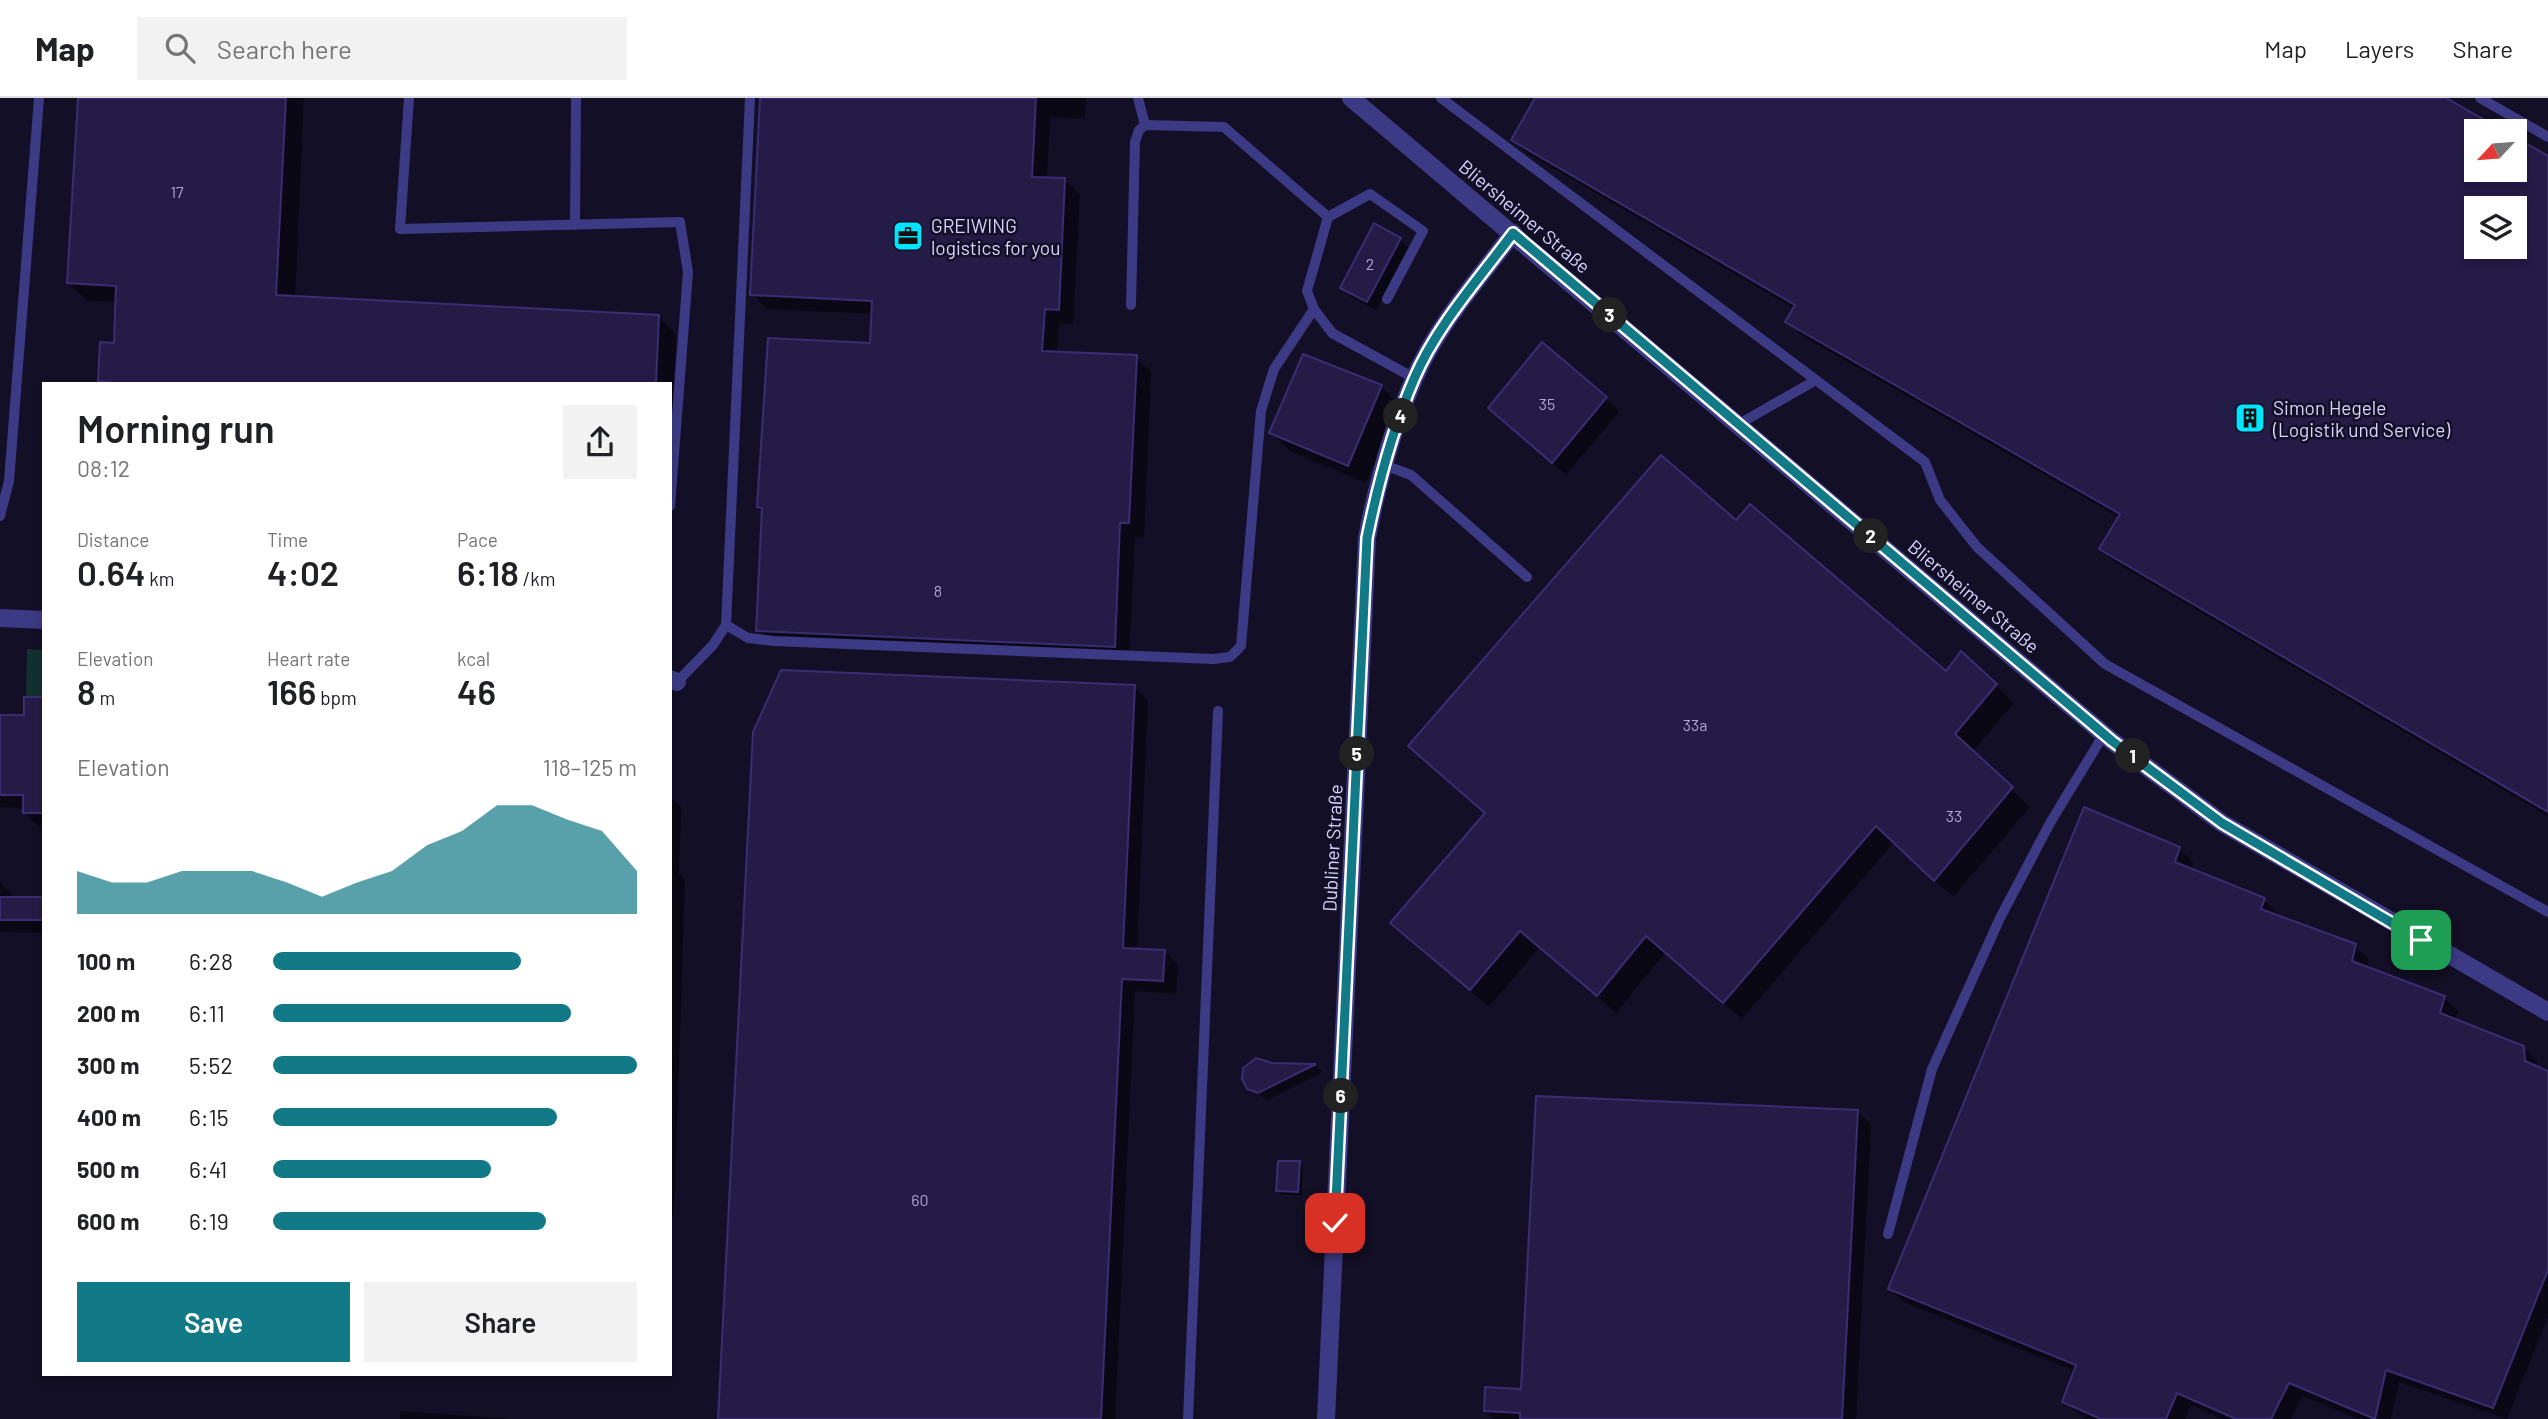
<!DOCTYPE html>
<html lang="en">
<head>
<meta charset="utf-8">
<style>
  :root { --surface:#fff; --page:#f2f2f2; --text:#202124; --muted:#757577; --line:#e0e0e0; --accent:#127987 }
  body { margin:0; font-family:Barlow,sans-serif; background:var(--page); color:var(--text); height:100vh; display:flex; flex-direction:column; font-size:26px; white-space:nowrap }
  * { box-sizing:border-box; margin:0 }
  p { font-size:23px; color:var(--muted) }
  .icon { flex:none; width:38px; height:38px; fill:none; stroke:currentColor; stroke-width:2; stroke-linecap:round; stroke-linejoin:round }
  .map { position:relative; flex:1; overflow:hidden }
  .sheet { position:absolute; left:42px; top:284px; width:630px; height:994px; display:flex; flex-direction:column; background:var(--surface); border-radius:0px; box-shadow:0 4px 10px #0003 }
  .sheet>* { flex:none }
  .needle { width:46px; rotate:244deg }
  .tools { position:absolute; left:2464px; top:21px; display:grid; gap:14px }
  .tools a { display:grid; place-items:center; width:63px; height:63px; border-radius:0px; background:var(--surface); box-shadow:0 4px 10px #0003; font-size:35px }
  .pin { position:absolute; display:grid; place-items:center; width:60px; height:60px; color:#fff; margin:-30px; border-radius:14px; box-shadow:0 4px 10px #0006 }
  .km { position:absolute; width:35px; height:35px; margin:-18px; border-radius:50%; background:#222; color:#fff; font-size:19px; line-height:35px; text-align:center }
  .round { display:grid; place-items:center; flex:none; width:74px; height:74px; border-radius:0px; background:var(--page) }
  .headline { display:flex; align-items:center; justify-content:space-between; height:119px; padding:0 35px }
  h1 { font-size:38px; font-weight:600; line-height:52px }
  .stats { display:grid; grid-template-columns:repeat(3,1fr); gap:10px; height:119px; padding:7px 35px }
  .stats div { display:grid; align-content:center }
  .stats b { font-size:35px; font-weight:600 }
  .stats small { font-size:19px; font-weight:400 }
  .stats p { font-size:19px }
  .chart { height:196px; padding:14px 35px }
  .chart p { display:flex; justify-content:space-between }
  .chart svg { width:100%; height:126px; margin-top:7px; fill:var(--accent); opacity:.7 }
  .cta { display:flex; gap:14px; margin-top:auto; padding:14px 35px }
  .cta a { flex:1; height:80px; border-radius:0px; background:var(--accent); color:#fff; font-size:28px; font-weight:600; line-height:80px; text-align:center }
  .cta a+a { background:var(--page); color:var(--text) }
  ul { padding:0 35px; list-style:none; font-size:23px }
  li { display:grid; grid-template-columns:112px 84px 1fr; align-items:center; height:52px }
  li i { height:18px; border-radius:9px; background:var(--accent) }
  header { display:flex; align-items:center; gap:42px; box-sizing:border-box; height:98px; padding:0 35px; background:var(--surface); border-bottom:2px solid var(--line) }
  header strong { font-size:33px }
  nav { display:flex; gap:38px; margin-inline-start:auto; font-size:24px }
  .search { width:490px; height:63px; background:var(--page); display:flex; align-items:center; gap:18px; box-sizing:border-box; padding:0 24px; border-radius:0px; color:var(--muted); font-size:26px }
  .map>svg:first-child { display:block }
  .green { fill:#12302f }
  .shadow { fill:#0007; fill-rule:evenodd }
  .building { fill:#241b47; stroke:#3b2d73; stroke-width:2; fill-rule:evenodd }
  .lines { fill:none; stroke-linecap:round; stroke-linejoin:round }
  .service { stroke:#3d3a85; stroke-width:10 }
  .minor { stroke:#3d3a85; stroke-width:18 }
  .tertiary { stroke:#3d3a85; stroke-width:18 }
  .route-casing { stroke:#fff; stroke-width:14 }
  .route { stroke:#127987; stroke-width:9 }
  .labels { text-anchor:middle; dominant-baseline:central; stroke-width:5; stroke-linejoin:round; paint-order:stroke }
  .number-label { font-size:16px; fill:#aca6d1 }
  .street-label { font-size:19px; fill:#d9d4ff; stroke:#130f26 }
  .poi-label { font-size:19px; fill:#d9d4ff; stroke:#130f26; text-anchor:start }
</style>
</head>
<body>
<header>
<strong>Map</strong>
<div class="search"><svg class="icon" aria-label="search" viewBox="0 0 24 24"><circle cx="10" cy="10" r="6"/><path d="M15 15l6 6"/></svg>Search here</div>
<nav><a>Map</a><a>Layers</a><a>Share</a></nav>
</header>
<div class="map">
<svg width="2548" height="1321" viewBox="0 0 2548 1321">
  <rect width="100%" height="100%" fill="#130f26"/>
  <path class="green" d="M 27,551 L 44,552 L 44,598 L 26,598 Z"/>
  <g class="shadow">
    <path d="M 79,0 L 304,0 L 295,200 L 658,218 L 676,237 L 670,365 L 670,285 L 103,285 L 100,282 L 116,247 L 117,204 L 87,203 L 69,185 Z"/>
    <path d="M 761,0 L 1086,0 L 1085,21 L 1050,19 L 1047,81 L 1065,82 L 1080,97 L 1073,226 L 1059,226 L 1057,255 L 1136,259 L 1151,274 L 1144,440 L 1135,439 L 1129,563 L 773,547 L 758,532 L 763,414 L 758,409 L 872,246 L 873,216 L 767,211 L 752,196 Z"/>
    <path d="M 1537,0 L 2442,0 L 2501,33 L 2476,33 L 2476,72 L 2515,72 L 2515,41 L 2548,60 L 2548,718 L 2115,464 L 2102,451 L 2120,420 L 1801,237 L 1788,223 L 1795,211 L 1527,55 L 1513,42 ZM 2476,110 L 2515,110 L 2515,149 L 2476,149 Z"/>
    <path d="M 1400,141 L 1409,150 L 1376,212 L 1351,199 L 1342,190 Z"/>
    <path d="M 1381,289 L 1399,307 L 1366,385 L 1290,353 L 1271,335 Z"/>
    <path d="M 1606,300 L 1619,314 L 1566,377 L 1504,323 Z"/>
    <path d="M 1737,425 L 1946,575 L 1996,587 L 2014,605 L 1972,654 L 2030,709 L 1953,799 L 1894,744 L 1742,921 L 1665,855 L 1616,915 L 1539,850 L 1489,909 L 1393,825 L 1486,716 L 1411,648 Z"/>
    <path d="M 1134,589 L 1148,602 L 1137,852 L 1164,853 L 1178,867 L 1176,896 L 1135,893 L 1115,1321 L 720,1321 Z"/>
    <path d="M 44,601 L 44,728 L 38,728 L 24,714 L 25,710 L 0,709 L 0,618 L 26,619 Z"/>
    <path d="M 670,699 L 681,710 L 679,776 L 685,782 L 674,1118 L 670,1118 Z"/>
    <path d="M 2179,750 L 2193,764 L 2190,772 L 2264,802 L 2278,816 L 2276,819 L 2355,848 L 2369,862 L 2367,870 L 2444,900 L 2458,913 L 2455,923 L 2523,949 L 2537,963 L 2538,970 L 2548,975 L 2548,1219 L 2507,1321 L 2399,1284 L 2391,1321 L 2358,1321 L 2303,1298 L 2291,1321 L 2222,1321 L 2191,1307 L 2185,1321 L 2086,1321 L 2064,1304 L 2075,1273 L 1904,1204 L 1890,1191 Z"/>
    <path d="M 0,784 L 15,801 L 44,801 L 44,835 L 0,834 Z"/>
    <path d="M 1272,967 L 1316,968 L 1322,974 L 1267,1002 L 1249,990 Z"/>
    <path d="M 1857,1013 L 1871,1027 L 1856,1321 L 1494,1321 L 1485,1313 L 1523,1292 Z"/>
    <path d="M 1299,1065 L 1303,1069 L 1302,1097 L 1282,1097 L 1278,1093 Z"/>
    <path d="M 400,1313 L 512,1321 L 400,1321 Z"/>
  </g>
  <g class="building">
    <path d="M 78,0 L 286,0 L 276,197 L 659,217 L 656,285 L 112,285 L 98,283 L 100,244 L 114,245 L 116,188 L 67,185 Z"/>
    <path d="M 760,0 L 1036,0 L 1032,79 L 1065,80 L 1059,212 L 1045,211 L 1042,253 L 1137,257 L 1129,425 L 1120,425 L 1115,549 L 756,533 L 762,410 L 757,409 L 768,240 L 870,245 L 872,203 L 750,197 Z"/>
    <path d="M 1535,0 L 2446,0 L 2504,33 L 2476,33 L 2476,72 L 2515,72 L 2515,39 L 2548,58 L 2548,714 L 2099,451 L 2120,416 L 1785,224 L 1795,207 L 1511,42 ZM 2476,110 L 2515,110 L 2515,149 L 2476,149 Z"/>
    <path d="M 1374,125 L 1401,140 L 1367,204 L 1340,190 Z"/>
    <path d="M 1542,244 L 1607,299 L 1552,365 L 1488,310 Z"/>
    <path d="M 1303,256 L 1382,287 L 1348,368 L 1269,335 Z"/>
    <path d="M 1661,357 L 1736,422 L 1750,406 L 1946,573 L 1961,553 L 1997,586 L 1955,636 L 2013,689 L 1934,783 L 1876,728 L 1723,905 L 1646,838 L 1597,898 L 1520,833 L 1470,892 L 1390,825 L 1485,715 L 1408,648 Z"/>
    <path d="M 781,572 L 1135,587 L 1123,850 L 1165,852 L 1163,883 L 1122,881 L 1101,1321 L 718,1321 L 753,634 Z"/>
    <path d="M 24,599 L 44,599 L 44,715 L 23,715 L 23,697 L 0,697 L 0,617 L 24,617 Z"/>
    <path d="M 2084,709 L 2180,749 L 2175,764 L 2265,800 L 2261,811 L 2356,846 L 2352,863 L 2445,898 L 2440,915 L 2524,948 L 2525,963 L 2548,973 L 2548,1172 L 2493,1310 L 2386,1272 L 2375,1321 L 2289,1285 L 2271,1321 L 2236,1321 L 2177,1295 L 2166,1321 L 2101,1321 L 2062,1304 L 2076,1267 L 1888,1191 Z"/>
    <rect x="0" y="799" width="44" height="23"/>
    <path d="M 1256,960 L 1272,965 L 1316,966 L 1258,995 L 1247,991 L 1242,981 L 1243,970 Z"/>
    <path d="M 1536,998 L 1858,1012 L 1842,1321 L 1520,1321 L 1520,1315 L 1484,1313 L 1485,1289 L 1521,1291 Z"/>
    <path d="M 1278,1063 L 1300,1063 L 1298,1094 L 1276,1093 Z"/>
  </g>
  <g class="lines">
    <g class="service">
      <path d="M 409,0 L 400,131 L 680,124 L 688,174 L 670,408"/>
      <path d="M 1138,0 L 1145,27"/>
      <path d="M 1441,0 L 1925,364 L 1940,402 L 1977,449 L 2105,566 L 2548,814"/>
      <path d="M 2480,0 L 2548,39"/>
      <path d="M 1328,119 L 1370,96 L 1423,133 L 1387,201"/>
      <path d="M 575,127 L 576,0"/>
      <path d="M 1131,207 L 1135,44 L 1139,32 L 1145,27 L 1224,29 L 1328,119 L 1307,193 L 1314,211 L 1332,235 L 1414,280"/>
      <path d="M 1739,326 L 1816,282"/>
      <path d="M 1384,367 L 1411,377 L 1527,479"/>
      <path d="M 0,418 L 9,383 L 39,0"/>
      <path d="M 726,527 L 748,540 L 774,543 L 1213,561 L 1230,559 L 1241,548 L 1261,313 L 1274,271 L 1314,211"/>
      <path d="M 677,584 L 713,547 L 726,527 L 750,0"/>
      <path d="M 1888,1136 L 1932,971 L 2000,820 L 2050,725 L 2104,636"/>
      <path d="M 1188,1321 L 1218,613"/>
    </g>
    <g class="minor">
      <path d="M 0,520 L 44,522"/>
      <path d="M 670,581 L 677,584"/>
      <path d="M 1326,1321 L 1367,440 C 1377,386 1392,332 1414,281 C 1437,227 1479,181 1513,135"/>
    </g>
    <path class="tertiary" d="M 1351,0 L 2112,643 L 2222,725 L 2548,914"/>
  </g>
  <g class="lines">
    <g class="route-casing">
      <path id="route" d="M 1335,1125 L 1367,440 C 1378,386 1392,332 1414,281 C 1437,227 1479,181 1513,135 L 2112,643 L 2222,725 L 2421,842"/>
    </g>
    <use href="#route" class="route"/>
  </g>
  <defs>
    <g id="office-square" transform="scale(1.575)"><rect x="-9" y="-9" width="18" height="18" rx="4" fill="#00e5ff" stroke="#130f26"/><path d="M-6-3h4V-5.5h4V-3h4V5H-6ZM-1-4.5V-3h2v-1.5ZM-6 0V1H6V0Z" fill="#111"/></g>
    <g id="building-square" transform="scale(1.575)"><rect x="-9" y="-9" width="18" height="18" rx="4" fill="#00e5ff" stroke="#130f26"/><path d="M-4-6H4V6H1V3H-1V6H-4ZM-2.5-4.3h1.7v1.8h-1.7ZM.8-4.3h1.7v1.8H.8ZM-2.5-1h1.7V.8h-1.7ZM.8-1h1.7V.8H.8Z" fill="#111"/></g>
  </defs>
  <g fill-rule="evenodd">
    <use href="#office-square" x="908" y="138"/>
    <use href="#building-square" x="2250" y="320"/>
  </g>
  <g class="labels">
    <g class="number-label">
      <text x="177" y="93">17</text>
      <text x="1370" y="165">2</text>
      <text x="1547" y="305">35</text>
      <text x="938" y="492">8</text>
      <text x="1695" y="626">33a</text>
      <text x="1954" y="717">33</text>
      <text x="920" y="1101">60</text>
    </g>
    <g class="street-label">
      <text transform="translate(1525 118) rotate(40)">Bliersheimer Straße</text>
      <text transform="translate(1974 498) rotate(40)">Bliersheimer Straße</text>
      <text transform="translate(1332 750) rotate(-87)">Dubliner Straße</text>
    </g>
    <g class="poi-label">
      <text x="931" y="127">GREIWING<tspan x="931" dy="22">logistics for you</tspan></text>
      <text x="2273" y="309">Simon Hegele<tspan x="2273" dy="22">(Logistik und Service)</tspan></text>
    </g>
  </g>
</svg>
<div class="tools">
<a><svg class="needle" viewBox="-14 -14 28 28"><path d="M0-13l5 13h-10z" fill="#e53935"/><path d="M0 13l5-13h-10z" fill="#757577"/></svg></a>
<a><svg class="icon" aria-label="layers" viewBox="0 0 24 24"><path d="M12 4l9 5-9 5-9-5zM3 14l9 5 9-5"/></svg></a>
</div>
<div class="pin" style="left:2421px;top:842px;background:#1e9e55"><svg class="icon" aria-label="arrive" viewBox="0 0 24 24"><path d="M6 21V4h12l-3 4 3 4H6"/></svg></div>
<div class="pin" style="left:1335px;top:1125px;background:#d93025"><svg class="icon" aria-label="check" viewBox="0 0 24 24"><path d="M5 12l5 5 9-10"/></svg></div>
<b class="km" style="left:2133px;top:658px">1</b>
<b class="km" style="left:1871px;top:438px">2</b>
<b class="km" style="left:1610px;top:217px">3</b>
<b class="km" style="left:1401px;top:318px">4</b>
<b class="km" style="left:1357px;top:656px">5</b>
<b class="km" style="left:1341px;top:998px">6</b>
<section class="sheet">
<div class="headline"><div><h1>Morning run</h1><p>08:12</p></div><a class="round"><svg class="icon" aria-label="share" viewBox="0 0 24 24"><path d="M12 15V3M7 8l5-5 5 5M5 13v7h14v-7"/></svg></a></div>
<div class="stats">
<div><p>Distance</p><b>0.64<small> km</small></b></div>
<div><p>Time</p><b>4:02</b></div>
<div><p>Pace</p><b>6:18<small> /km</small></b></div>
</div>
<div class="stats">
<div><p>Elevation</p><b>8<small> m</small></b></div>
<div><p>Heart rate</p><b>166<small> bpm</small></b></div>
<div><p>kcal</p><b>46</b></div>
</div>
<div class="chart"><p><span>Elevation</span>118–125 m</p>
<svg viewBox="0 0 160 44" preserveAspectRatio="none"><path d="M0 44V29L10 33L20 33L30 29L40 29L50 29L60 33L70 38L80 33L90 29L100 20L110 15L120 6L130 6L140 11L150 15L160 29V44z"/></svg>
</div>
<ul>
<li><b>100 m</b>6:28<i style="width:68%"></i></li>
<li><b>200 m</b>6:11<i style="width:82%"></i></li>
<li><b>300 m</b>5:52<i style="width:100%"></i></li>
<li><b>400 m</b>6:15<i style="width:78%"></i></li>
<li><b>500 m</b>6:41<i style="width:60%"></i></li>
<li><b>600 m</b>6:19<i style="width:75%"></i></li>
</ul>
<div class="cta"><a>Save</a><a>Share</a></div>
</section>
</div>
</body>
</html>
